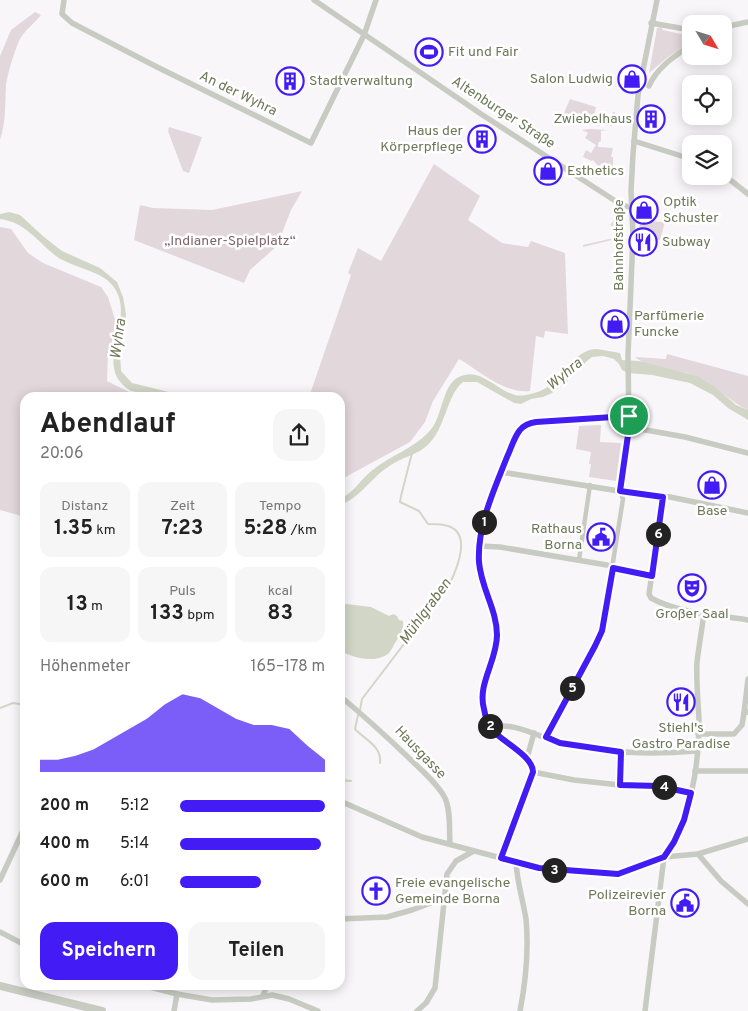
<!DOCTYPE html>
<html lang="de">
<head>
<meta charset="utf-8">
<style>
  :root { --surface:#fff; --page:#f6f6f6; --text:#222; --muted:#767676; --accent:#431bf4 }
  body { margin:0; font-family:Overpass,sans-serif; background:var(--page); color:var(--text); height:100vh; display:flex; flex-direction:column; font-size:19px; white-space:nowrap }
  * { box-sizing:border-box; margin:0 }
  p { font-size:16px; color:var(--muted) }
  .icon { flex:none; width:28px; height:28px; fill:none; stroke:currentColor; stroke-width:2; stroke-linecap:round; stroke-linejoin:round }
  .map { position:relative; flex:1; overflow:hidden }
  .side { position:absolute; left:20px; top:392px; width:325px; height:598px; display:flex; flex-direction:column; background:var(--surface); border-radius:15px; box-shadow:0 2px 12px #0003 }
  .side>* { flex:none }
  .needle { width:32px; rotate:128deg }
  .tools { position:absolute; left:682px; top:15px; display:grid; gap:10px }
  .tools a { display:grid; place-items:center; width:50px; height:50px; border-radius:10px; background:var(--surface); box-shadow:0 2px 12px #0003; font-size:25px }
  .pin { position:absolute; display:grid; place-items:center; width:42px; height:42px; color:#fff; margin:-21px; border:2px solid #fff; border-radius:50%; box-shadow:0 1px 5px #0007 }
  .km { position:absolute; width:25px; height:25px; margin:-12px; border-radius:50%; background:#222; color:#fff; font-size:14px; line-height:25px; text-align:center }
  .round { display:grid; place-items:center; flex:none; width:52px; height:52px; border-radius:15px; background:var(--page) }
  .headline { display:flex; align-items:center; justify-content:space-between; height:85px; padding:0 20px }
  h1 { font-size:28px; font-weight:700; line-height:38px }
  .stats { display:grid; grid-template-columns:repeat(3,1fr); gap:8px; height:85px; padding:5px 20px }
  .stats div { display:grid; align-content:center; border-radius:12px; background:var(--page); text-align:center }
  .stats b { font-size:21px; font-weight:700 }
  .stats small { font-size:14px; font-weight:400 }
  .stats p { font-size:14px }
  .chart { height:140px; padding:10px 20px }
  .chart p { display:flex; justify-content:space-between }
  .chart svg { width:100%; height:90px; margin-top:5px; fill:var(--accent); opacity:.7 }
  .primary-button { display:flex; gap:10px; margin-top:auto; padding:10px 20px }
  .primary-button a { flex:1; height:58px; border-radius:15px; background:var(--accent); color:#fff; font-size:20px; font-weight:700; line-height:58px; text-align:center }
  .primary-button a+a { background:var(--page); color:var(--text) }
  ul { padding:0 20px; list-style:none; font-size:16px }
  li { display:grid; grid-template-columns:80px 60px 1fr; align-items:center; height:38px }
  li i { height:12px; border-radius:6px; background:var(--accent) }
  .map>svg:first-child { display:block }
  .green { fill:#e2d7db }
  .water { fill:#d2d6c7 }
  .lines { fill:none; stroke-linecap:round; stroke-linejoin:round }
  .stream { stroke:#d2d6c7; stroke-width:2 }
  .pedestrian { stroke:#c7cbc2; stroke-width:4.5 }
  .minor { stroke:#c7cbc2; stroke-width:5.5 }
  .tertiary { stroke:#c7cbc2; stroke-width:8 }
  .route-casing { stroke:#fff; stroke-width:10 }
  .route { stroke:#431bf4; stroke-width:6 }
  .labels { text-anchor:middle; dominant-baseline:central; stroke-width:5; stroke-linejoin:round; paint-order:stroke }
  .poi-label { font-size:14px; fill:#6c7858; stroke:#fff; text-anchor:start }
  .street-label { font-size:14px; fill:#6c7858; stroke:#fff }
  .park-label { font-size:14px; fill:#81656c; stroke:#fff }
  .water-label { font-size:15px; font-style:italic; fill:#707657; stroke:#fff }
</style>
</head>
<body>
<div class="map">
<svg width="748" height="1011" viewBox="0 0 748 1011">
  <rect width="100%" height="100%" fill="#f9f6f9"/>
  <g class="green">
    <path d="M 35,12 L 41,15 C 35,23 25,30 20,39 C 16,46 6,78 6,87 C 5,105 6,122 0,140 L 0,56 L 11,30 Z"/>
    <path d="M 661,27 L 663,30 L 685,35 L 689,33 L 691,33 L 688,44 L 668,57 L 649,73 L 657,28 Z"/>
    <path d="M 570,99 L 596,107 L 594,115 L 611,116 L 613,112 L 615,112 L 612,126 L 607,126 L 607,122 L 600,121 L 600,126 L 578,122 L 580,119 L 576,117 L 574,119 L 564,113 Z"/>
    <path d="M 169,127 L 202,137 L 189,173 L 183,171 L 168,131 Z"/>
    <path d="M 589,129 L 607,130 L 601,131 L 601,141 L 598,143 L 598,147 L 613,148 L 611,157 L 613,157 L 613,168 L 609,168 L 602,163 L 599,167 L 593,160 L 592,161 L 583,157 L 586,150 L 591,153 L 596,145 L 585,138 L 588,133 L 582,130 Z"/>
    <path d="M 434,164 L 480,196 L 468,220 L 502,243 L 528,247 L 531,241 L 565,253 L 568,334 L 545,331 L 544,338 L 536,336 L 530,391 C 504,394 480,371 459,359 L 433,401 L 425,422 L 410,442 L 340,480 L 340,398 L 309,397 L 351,275 L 348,273 L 358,248 L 381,261 Z"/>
    <path d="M 302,191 L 291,210 L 277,246 L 250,270 L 244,283 L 134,240 L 140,205 L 153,208 L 212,210 Z"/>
    <path d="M 618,215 L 624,222 L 625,241 L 612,240 L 583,247 L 583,245 L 618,237 L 616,228 L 610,225 Z"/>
    <path d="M 640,221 L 665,222 L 660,240 L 639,238 Z"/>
    <path d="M 0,227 L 11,229 L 28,253 L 43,263 L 101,287 L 108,297 L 117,326 L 108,353 L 107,381 L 131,393 L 147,397 L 25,398 L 25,517 L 0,510 Z"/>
    <path d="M 667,354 L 748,376 L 748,410 C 730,402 717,386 699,377 C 680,368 652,372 635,357 L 666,359 Z"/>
    <path d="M 601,425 L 600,442 L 621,443 L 616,481 L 589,477 L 591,464 L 589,464 L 591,452 L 576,449 L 579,426 Z"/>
  </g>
  <g class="water">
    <path d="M 9,212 L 20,215 L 44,237 L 62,251 L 100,268 L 117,282 L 123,297 L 126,314 L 125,330 L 120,353 L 121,371 L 132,383 L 189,397 L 163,397 L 131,391 C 89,366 139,320 113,286 C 101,270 72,268 56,256 C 38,242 25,222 0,219 L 0,214 Z"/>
    <path d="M 597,349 L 620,353 L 622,360 L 639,361 L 698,376 L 714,386 L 736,405 L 748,410 L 748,420 L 728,408 L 713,395 L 690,383 L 652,375 L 628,373 L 622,370 L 619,364 L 614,359 L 603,356 L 592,357 L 588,360 L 565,383 L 552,393 L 543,397 L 531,399 L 521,404 L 514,403 L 477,382 L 463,382 C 449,393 446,420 435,436 C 422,456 406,454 388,467 C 371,478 359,499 340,505 L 340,499 C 353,493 358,483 368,474 C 387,456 416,449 432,428 C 442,415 443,386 457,378 C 479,365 494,389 515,395 C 522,397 537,393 544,389 C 563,380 573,349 597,349 Z"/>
    <path d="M 347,604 L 371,607 L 389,616 L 393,614 L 397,616 L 399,620 L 403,621 C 404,631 400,635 395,643 C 393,646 392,650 389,653 C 377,664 351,658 340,650 L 340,605 Z"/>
  </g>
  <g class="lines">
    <g class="stream">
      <path d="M 0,708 L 13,703 L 25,705"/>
      <path d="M 360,710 L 362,699 L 449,585 C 457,569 474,530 444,525 C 439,524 433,524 428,524 L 419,511 L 400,502 L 401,496 L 412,453"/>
      <path d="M 358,715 L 355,729 C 365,740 382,746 380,763"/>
      <path d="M 340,780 L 351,781"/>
    </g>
    <g class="pedestrian">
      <path d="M 579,560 L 590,485"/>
      <path d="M 613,567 L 652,576"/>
      <path d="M 545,737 L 595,646 L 602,631 L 623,499 L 620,491"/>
    </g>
    <g class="minor">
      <path d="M 64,0 L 62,14 L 72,23 L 157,67 L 311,143 L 364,35 L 376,0"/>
      <path d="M 314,0 L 481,114 L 620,204 L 632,208"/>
      <path d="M 651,23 L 691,30"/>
      <path d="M 724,27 L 748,22"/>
      <path d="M 649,86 C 657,67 675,56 691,45"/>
      <path d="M 634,141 L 691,159"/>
      <path d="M 724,175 L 748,194"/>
      <path d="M 629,427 L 685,437 L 748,453"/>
      <path d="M 501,472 L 625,492 L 670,497 L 748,513"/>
      <path d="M 620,491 L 629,427 L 628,355 L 633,237 L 631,191 L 633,154 L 638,95 L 657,0"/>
      <path d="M 663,497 L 649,594 L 651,598 C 677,613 718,615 748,620"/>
      <path d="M 479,546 L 500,547 L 607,565"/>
      <path d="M 340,696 C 364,716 387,737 409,758 C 421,770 437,783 445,798 C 451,811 449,830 450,844"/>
      <path d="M 744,713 L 748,679"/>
      <path d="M 491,728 C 510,720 539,737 558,742 C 566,745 576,746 584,747 C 625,754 656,754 697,751"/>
      <path d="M 698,734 L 734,734 L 742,725 L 744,713 L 748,712"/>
      <path d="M 527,758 L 534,733"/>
      <path d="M 695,771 L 748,771"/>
      <path d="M 533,772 L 574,780 L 620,785 L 658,786 L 691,793"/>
      <path d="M 620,785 L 621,752"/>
      <path d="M 340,801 L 422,837 L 539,868 L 618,874 L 664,857 L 698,854 L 748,839"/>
      <path d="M 698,854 L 721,881 L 748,904"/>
      <path d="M 501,857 L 533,772 C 533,753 500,743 491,728 C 485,718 482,704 482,694 C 487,674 497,655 497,634 C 497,609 480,587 479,560 C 478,525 494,490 507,458 C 511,449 514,438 520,430 C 524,425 530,423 537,422 L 629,416"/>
      <path d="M 516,862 C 517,882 523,900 526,919 C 529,951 526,980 520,1011"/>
      <path d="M 0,880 L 25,826"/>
      <path d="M 340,919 L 387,917 L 412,910 L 444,898"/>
      <path d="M 0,932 L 25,945"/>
      <path d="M 142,985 L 177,994 L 212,1000 L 251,999 L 272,995 L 289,999 L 318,1011"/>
      <path d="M 263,996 L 267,985"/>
      <path d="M 174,1011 L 177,994"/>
      <path d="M 417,1011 L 426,1003 L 435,988 L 447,874 L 456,861 L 472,852"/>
      <path d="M 645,1011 L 664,857 C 691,818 699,766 699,719 C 698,700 696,681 697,662 C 699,645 702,629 704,613"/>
    </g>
    <path class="tertiary" d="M 0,986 L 102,1011"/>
  </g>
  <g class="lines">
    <g class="route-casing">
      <path id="route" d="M 629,416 L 629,428 L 620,491 L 663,497 L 652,576 L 613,568 L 602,631 L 595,646 L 546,737 L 560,743 L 621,752 L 620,785 L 658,786 L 691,793 L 684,820 L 674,842 L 664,857 L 618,874 L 539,868 L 501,858 L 533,772 C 533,756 503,742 492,730 C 488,724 485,715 484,709 C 477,684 497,661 497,635 C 497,610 481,588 479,562 C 477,526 494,490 507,457 C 511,449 514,437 520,430 C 524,425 530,423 536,422 Z"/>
    </g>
    <use href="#route" class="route"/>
  </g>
  <defs>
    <g id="stadium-ring" transform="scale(1.4375)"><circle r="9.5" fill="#fff" stroke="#431bf4" stroke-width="1.5"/><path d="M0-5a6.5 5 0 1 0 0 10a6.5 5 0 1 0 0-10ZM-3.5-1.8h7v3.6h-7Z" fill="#431bf4"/></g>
    <g id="shop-ring" transform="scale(1.4375)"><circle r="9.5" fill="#fff" stroke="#431bf4" stroke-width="1.5"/><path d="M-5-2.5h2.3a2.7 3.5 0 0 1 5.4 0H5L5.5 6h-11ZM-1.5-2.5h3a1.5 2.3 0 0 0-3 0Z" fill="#431bf4"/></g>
    <g id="building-ring" transform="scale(1.4375)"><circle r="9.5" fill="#fff" stroke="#431bf4" stroke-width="1.5"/><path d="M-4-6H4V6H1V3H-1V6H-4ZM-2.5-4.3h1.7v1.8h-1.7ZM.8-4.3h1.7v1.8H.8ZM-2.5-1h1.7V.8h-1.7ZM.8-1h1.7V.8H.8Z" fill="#431bf4"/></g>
    <g id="restaurant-ring" transform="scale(1.4375)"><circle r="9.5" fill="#fff" stroke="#431bf4" stroke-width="1.5"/><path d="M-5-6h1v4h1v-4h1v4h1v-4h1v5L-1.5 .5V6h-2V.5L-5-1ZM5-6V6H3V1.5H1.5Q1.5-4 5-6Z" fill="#431bf4"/></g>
    <g id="civic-ring" transform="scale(1.4375)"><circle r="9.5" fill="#fff" stroke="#431bf4" stroke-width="1.5"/><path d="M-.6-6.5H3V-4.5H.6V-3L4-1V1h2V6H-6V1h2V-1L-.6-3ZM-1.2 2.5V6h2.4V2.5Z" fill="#431bf4"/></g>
    <g id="theatre-ring" transform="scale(1.4375)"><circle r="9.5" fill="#fff" stroke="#431bf4" stroke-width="1.5"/><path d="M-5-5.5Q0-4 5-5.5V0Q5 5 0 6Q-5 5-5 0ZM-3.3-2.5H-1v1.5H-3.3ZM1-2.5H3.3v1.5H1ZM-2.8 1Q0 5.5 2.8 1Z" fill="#431bf4"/></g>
    <g id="church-ring" transform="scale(1.4375)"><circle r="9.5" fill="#fff" stroke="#431bf4" stroke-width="1.5"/><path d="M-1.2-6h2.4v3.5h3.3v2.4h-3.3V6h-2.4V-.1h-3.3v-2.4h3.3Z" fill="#431bf4"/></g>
  </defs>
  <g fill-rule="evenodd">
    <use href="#stadium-ring" x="429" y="52"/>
    <use href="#shop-ring" x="632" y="79"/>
    <use href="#building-ring" x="290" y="81"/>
    <use href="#building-ring" x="651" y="119"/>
    <use href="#building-ring" x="482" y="139"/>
    <use href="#shop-ring" x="548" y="171"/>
    <use href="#shop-ring" x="644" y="210"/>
    <use href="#restaurant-ring" x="643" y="242"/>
    <use href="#shop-ring" x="615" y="324"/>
    <use href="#shop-ring" x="712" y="485"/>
    <use href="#civic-ring" x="601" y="537"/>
    <use href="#theatre-ring" x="692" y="588"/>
    <use href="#restaurant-ring" x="681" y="702"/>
    <use href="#church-ring" x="376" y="891"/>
    <use href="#civic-ring" x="685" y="903"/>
  </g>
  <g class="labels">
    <g class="poi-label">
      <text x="448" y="52">Fit und Fair</text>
      <text x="613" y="79" text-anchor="end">Salon Ludwig</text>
      <text x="309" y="81">Stadtverwaltung</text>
      <text x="632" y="119" text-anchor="end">Zwiebelhaus</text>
      <text x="463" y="131" text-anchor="end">Haus der<tspan x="463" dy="16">Körperpflege</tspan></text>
      <text x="567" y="171">Esthetics</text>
      <text x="663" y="202">Optik<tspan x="663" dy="16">Schuster</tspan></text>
      <text x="662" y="242">Subway</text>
      <text x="634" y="316">Parfümerie<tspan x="634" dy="16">Funcke</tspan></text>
      <text x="712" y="511" text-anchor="middle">Base</text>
      <text x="582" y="529" text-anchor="end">Rathaus<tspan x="582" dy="16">Borna</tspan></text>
      <text x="692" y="614" text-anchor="middle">Großer Saal</text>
      <text x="681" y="728" text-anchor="middle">Stiehl's<tspan x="681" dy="16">Gastro Paradise</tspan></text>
      <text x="395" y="883">Freie evangelische<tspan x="395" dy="16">Gemeinde Borna</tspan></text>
      <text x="666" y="895" text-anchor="end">Polizeirevier<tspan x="666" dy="16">Borna</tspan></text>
    </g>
    <g class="street-label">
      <text transform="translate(238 94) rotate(26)">An der Wyhra</text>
      <text transform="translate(503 113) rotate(33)">Altenburger Straße</text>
      <text transform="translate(619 245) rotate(-90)">Bahnhofstraße</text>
      <text transform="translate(420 753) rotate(46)">Hausgasse</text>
    </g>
    <g class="park-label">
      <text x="230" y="241">„Indianer-Spielplatz“</text>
    </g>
    <g class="water-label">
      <text transform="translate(119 339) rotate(-82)">Wyhra</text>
      <text transform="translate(565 375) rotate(-40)">Wyhra</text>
      <text transform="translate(426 612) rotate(-54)">Mühlgraben</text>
    </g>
  </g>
</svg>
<div class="tools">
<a><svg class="needle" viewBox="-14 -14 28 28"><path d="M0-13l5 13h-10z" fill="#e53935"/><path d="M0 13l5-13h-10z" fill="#767676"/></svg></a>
<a><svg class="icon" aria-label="locate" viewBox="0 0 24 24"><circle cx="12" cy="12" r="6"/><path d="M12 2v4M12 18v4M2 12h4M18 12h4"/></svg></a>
<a><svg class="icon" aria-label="layers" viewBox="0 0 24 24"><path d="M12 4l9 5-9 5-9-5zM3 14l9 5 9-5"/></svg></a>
</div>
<div class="pin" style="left:629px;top:416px;background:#1e9e55"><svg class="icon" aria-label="arrive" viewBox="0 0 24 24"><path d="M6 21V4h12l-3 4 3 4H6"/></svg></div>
<b class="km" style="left:484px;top:522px">1</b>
<b class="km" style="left:490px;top:726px">2</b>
<b class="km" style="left:554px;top:870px">3</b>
<b class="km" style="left:664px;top:787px">4</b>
<b class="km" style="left:572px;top:688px">5</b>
<b class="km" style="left:658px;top:534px">6</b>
<section class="side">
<div class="headline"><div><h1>Abendlauf</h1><p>20:06</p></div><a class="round"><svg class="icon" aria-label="share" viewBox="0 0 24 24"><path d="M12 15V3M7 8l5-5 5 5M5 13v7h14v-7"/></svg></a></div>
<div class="stats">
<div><p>Distanz</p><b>1.35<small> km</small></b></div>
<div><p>Zeit</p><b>7:23</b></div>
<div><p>Tempo</p><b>5:28<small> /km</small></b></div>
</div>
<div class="stats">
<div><b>13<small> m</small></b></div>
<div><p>Puls</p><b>133<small> bpm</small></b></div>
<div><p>kcal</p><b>83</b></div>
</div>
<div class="chart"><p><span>Höhenmeter</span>165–178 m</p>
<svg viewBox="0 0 160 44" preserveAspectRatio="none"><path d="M0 44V38L10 38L20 36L30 33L40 28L50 23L60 18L70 11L80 6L90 8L100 13L110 18L120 21L130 21L140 23L150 31L160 38V44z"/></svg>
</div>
<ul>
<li><b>200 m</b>5:12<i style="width:100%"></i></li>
<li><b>400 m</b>5:14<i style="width:97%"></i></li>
<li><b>600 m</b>6:01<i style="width:56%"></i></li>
</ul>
<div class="primary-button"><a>Speichern</a><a>Teilen</a></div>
</section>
</div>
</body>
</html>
